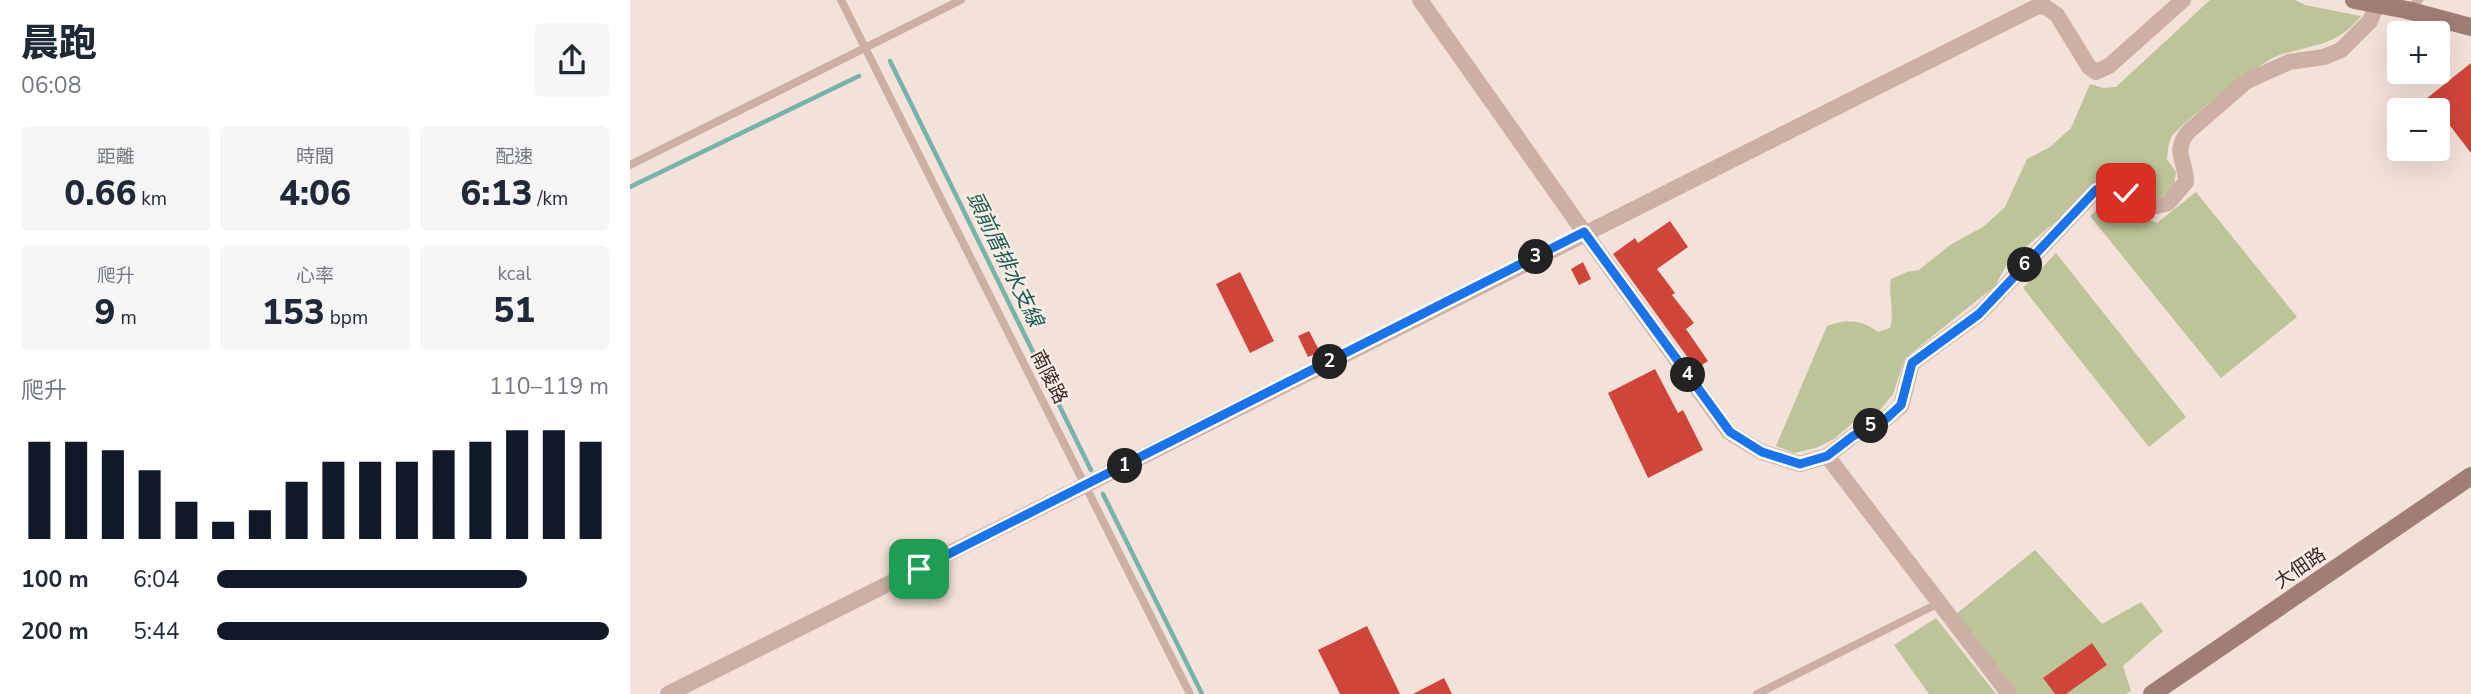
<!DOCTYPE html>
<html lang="zh-TW">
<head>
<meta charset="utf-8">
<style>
  :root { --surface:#fff; --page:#f6f6f7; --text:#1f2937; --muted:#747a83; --accent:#111827 }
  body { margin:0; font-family:"Nunito Sans","Noto Sans TC",sans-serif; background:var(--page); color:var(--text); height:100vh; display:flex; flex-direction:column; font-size:26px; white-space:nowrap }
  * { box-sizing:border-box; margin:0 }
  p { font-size:23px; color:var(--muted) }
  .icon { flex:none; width:38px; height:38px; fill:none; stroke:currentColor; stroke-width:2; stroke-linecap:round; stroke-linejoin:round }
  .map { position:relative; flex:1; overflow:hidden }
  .details { display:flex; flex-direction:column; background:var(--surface); width:630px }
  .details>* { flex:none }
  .fabs { position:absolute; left:1757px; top:21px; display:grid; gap:14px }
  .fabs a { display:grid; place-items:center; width:63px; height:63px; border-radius:7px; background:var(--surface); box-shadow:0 7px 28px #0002; font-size:35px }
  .pin { position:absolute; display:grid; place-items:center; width:60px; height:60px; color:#fff; margin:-30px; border-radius:14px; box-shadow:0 4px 10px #0006 }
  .km { position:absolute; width:35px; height:35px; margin:-18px; border-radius:50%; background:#222; color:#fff; font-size:19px; line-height:35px; text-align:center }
  .round { display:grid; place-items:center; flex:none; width:74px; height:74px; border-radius:7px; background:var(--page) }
  .head { display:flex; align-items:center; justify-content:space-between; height:119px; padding:0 21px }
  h1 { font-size:38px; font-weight:800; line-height:52px }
  .metrics { display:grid; grid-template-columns:repeat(3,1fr); gap:10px; height:119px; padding:7px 21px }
  .metrics div { display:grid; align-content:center; border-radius:7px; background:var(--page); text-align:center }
  .metrics b { font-size:35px; font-weight:800 }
  .metrics small { font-size:19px; font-weight:400 }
  .metrics p { font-size:19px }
  .chart { height:196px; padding:14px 21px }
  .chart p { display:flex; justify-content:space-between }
  .chart svg { width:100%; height:126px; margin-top:7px; stroke:var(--accent); stroke-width:6 }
  ul { padding:0 21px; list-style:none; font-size:23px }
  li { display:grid; grid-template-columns:112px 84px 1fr; align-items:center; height:52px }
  li i { height:18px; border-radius:9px; background:var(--accent) }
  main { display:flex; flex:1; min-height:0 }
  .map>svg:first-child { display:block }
  .green { fill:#bcc498 }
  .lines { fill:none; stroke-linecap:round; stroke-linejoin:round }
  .stream { stroke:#75b3ab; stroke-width:4.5 }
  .building { fill:#d0453a }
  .lane { stroke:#cdafa4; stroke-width:8 }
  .street { stroke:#cdafa4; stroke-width:16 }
  .secondary { stroke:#a07d75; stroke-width:18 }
  .route-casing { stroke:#fff; stroke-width:14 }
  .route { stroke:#1a73e8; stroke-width:9 }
  .labels { text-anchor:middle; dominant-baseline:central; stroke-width:5; stroke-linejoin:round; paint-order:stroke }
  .street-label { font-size:19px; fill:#372926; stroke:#fbede5 }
  .water-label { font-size:21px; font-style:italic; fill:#185c55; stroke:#fbede5 }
</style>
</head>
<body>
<main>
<section class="details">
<div class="head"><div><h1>晨跑</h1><p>06:08</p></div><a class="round"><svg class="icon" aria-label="share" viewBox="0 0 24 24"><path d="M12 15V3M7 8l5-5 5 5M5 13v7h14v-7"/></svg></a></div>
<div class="metrics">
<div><p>距離</p><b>0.66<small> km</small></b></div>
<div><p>時間</p><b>4:06</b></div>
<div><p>配速</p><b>6:13<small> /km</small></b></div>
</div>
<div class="metrics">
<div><p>爬升</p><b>9<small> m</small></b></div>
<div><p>心率</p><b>153<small> bpm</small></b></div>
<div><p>kcal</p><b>51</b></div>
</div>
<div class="chart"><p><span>爬升</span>110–119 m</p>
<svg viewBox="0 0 160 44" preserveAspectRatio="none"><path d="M5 44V10M15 44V10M25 44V13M35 44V20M45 44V31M55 44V38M65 44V34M75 44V24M85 44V17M95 44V17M105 44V17M115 44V13M125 44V10M135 44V6M145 44V6M155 44V10"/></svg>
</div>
<ul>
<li><b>100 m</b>6:04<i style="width:79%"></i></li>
<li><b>200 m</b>5:44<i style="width:100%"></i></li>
</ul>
</section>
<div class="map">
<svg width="1841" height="694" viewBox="0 0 1841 694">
  <rect width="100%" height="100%" fill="#f3e2d9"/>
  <g class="green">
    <path d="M 1580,0 L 1665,0 L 1675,5 L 1731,16 C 1709,46 1679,45 1647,56 C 1634,60 1545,127 1541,138 C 1538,144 1538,152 1537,159 L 1546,172 L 1544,188 L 1529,198 L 1490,179 L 1467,180 L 1438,211 L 1378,262 L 1365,286 L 1275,358 L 1263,394 L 1249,411 L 1231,416 L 1204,439 L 1186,448 L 1164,453 L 1146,446 L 1197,326 C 1217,319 1230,319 1248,332 L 1260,328 C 1265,311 1258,296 1261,279 L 1277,272 L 1289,270 L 1320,245 L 1353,227 L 1375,207 L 1397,159 L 1420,147 L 1441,128 L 1460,84 L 1473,88 L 1486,87 Z"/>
    <path d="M 1566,192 L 1667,317 L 1591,378 L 1460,216 L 1476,202 L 1488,200 L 1509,216 L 1527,223 Z"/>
    <path d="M 1426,253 L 1556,417 L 1519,447 L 1393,288 Z"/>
    <path d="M 1405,550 L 1472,624 L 1511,602 L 1533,631 L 1493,666 L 1501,691 L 1496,694 L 1436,694 L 1477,665 L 1413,678 L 1425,694 L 1386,694 L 1325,615 Z"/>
    <path d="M 1306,618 L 1366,694 L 1299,694 L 1264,645 Z"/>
  </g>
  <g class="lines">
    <g class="stream">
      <path d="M 260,61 L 461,470"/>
      <path d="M 0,187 L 229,76"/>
      <path d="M 473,494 L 572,694"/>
    </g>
  </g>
  <g class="building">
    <path d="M 1841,63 L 1841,153 L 1808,110 L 1796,99 Z"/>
    <path d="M 1040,221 L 1058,247 L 1027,269 L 1045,293 L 1042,295 L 1064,323 L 1056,329 L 1078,361 L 1066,369 L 983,254 L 1005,238 L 1008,243 Z"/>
    <path d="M 953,262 L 961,279 L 949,285 L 941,269 Z"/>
    <path d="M 610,272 L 644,341 L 620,353 L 586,284 Z"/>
    <path d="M 679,331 L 690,352 L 678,357 L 668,336 Z"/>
    <path d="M 1025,369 L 1048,413 L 1053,410 L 1073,450 L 1018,478 L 978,393 Z"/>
    <path d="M 737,626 L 770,694 L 710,694 L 688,650 Z"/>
    <path d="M 1462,643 L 1477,665 L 1436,694 L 1425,694 L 1413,678 Z"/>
    <path d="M 814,678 L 822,694 L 783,694 Z"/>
  </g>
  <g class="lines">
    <g class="lane">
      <path d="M 211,0 L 560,694"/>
      <path d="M 1777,10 L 1789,0"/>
      <path d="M 0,165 L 331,0"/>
      <path d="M 1127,694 L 1309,603"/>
    </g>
    <g class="street">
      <path d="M 790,0 L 954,232 L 1099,432 L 1132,452 L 1170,464 L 1197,456 L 1379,694"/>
      <path d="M 1197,456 L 1223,436 L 1257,418 L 1271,406 L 1282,363 L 1349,314 L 1466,190 L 1479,187 L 1527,206 L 1538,203 L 1556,182 C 1556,160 1542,152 1558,132 L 1617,81 L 1659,62 L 1694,57 L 1711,50 L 1740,21 L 1747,4"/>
      <path d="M 38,694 C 495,467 949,235 1406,7 L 1414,6 L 1427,15 L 1459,67 L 1466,72 L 1479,66 L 1553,0"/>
    </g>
    <g class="secondary">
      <path d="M 1724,0 L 1777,10 L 1841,27"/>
      <path d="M 1522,694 L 1841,476"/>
    </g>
  </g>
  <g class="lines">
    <g class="route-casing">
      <path id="route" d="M 289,569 L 954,232 L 1100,432 L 1132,452 L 1170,464 L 1197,456 L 1223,436 L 1257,418 L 1271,405 L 1282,363 L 1349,314 L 1466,190 L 1479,187 L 1496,193"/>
    </g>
    <use href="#route" class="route"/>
  </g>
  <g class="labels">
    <g class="street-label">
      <text transform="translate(419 377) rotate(63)">南陵路</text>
      <text transform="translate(1670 568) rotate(-34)">大佃路</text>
    </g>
    <g class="water-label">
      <text transform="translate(375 259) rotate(64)">頭前厝排水支線</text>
    </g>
  </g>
</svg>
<div class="fabs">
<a>+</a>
<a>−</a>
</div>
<div class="pin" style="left:289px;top:569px;background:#1e9e55"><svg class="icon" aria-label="arrive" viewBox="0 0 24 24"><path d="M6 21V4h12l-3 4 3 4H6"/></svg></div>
<div class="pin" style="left:1496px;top:193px;background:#d93025"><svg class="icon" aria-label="check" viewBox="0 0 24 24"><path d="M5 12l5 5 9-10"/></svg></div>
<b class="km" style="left:495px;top:466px">1</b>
<b class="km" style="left:700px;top:362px">2</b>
<b class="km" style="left:906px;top:257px">3</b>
<b class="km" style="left:1058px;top:375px">4</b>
<b class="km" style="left:1241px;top:426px">5</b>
<b class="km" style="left:1395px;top:265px">6</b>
</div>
</main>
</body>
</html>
